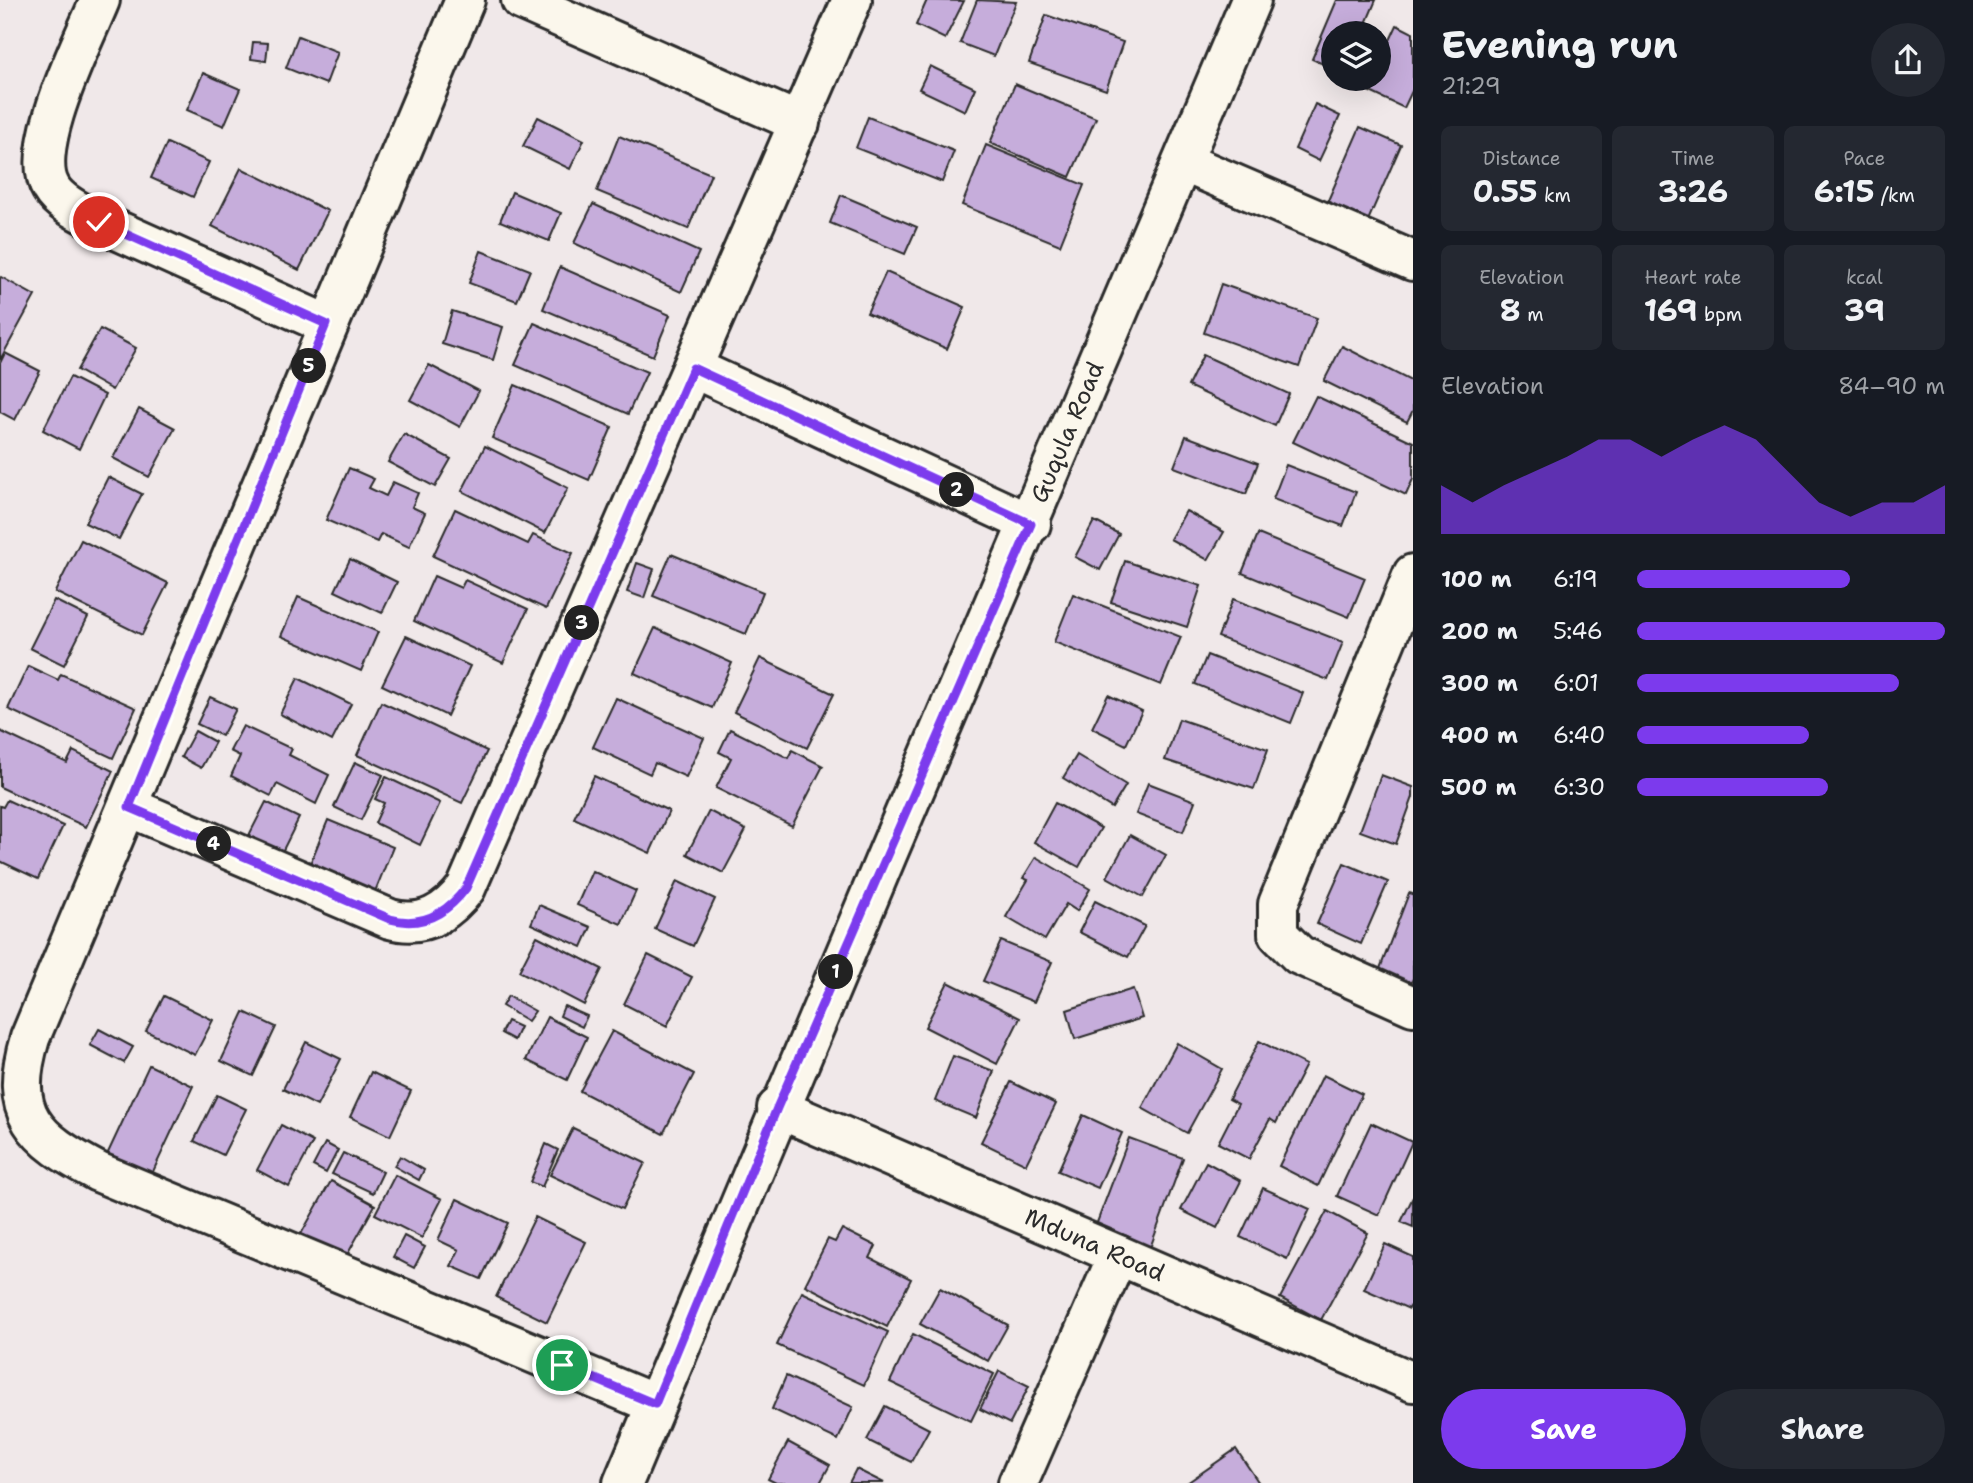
<!DOCTYPE html>
<html lang="en">
<head>
<meta charset="utf-8">
<style>
  :root { --surface:#171b24; --page:#242831; --text:#f1f3f6; --muted:#9ea1a6; --accent:#7c3aed }
  body { margin:0; font-family:"Shantell Sans",sans-serif; background:var(--page); color:var(--text); height:100vh; display:flex; flex-direction:column; font-size:26px; white-space:nowrap }
  * { box-sizing:border-box; margin:0 }
  p { font-size:23px; color:var(--muted) }
  .icon { flex:none; width:38px; height:38px; fill:none; stroke:currentColor; stroke-width:2; stroke-linecap:round; stroke-linejoin:round }
  .map { position:relative; flex:1; overflow:hidden }
  .drawer { display:flex; flex-direction:column; background:var(--surface); width:560px }
  .drawer>* { flex:none }
  .tools { position:absolute; left:1321px; top:21px; display:grid; gap:14px }
  .tools a { display:grid; place-items:center; width:70px; height:70px; border-radius:50%; background:var(--surface); box-shadow:0 7px 28px #0002; font-size:35px }
  .pin { position:absolute; display:grid; place-items:center; width:60px; height:60px; color:#fff; margin:-30px; border:4px solid #fff; border-radius:50%; box-shadow:0 2px 7px #0007 }
  .km { position:absolute; width:35px; height:35px; margin:-18px; border-radius:50%; background:#222; color:#fff; font-size:19px; line-height:35px; text-align:center }
  .round { display:grid; place-items:center; flex:none; width:74px; height:74px; border-radius:37px; background:var(--page) }
  .headline { display:flex; align-items:center; justify-content:space-between; height:119px; padding:0 28px }
  h1 { font-size:38px; font-weight:700; line-height:52px }
  .figures { display:grid; grid-template-columns:repeat(3,1fr); gap:10px; height:119px; padding:7px 28px }
  .figures div { display:grid; align-content:center; border-radius:10px; background:var(--page); text-align:center }
  .figures b { font-size:30px; font-weight:700 }
  .figures small { font-size:19px; font-weight:400 }
  .figures p { font-size:19px }
  .chart { height:196px; padding:14px 28px }
  .chart p { display:flex; justify-content:space-between }
  .chart svg { width:100%; height:126px; margin-top:7px; fill:var(--accent); opacity:.7 }
  .button { display:flex; gap:14px; margin-top:auto; padding:14px 28px }
  .button a { flex:1; height:80px; border-radius:42px; background:var(--accent); color:#fff; font-size:28px; font-weight:700; line-height:80px; text-align:center }
  .button a+a { background:var(--page); color:var(--text) }
  ul { padding:0 28px; list-style:none; font-size:23px }
  li { display:grid; grid-template-columns:112px 84px 1fr; align-items:center; height:52px }
  li i { height:18px; border-radius:9px; background:var(--accent) }
  main { display:flex; flex:1; min-height:0 }
  .map>svg:first-child { display:block }
  .building { fill:#c6addb; stroke:#2b2b2b; stroke-width:2 }
  .lines { fill:none; stroke-linecap:round; stroke-linejoin:round }
  .minor-casing { stroke:#2b2b2b; stroke-width:44 }
  .minor { stroke:#fbf7ec; stroke-width:38 }
  .route-casing { stroke:#fff; stroke-width:14 }
  .route { stroke:#7c3aed; stroke-width:9 }
  .labels { text-anchor:middle; dominant-baseline:central; stroke-width:5; stroke-linejoin:round; paint-order:stroke }
  .street-label { font-size:24px; fill:#2b2b2b; stroke:#fbf7ec }
</style>
</head>
<body>
<main>
<div class="map">
<svg width="1413" height="1483" viewBox="0 0 1413 1483">
  <rect width="100%" height="100%" fill="#f0e8e9"/>
  <filter id="ink" filterUnits="userSpaceOnUse"><feTurbulence type="fractalNoise" baseFrequency=".0143" numOctaves="2"/><feDisplacementMap in="SourceGraphic" scale="14" xChannelSelector="R" yChannelSelector="G"/><feConvolveMatrix kernelMatrix="1 2 1 2 8 2 1 2 1" color-interpolation-filters="sRGB"/></filter>
  <g filter="url(#ink)">
    <g class="building">
      <path d="M 927,0 L 964,1 L 945,39 L 916,25 Z"/>
      <path d="M 977,0 L 1016,2 L 994,56 L 960,43 Z"/>
      <path d="M 1337,0 L 1376,0 L 1362,33 L 1334,33 L 1334,69 L 1312,59 Z"/>
      <path d="M 1046,15 L 1123,42 L 1106,90 L 1029,63 Z"/>
      <path d="M 1397,25 L 1413,33 L 1413,89 L 1404,108 L 1366,90 L 1372,79 L 1379,79 L 1379,64 Z"/>
      <path d="M 298,36 L 338,52 L 326,84 L 286,68 Z"/>
      <path d="M 253,42 L 268,43 L 266,61 L 251,59 Z"/>
      <path d="M 930,66 L 975,88 L 965,111 L 919,89 Z"/>
      <path d="M 203,73 L 240,89 L 224,126 L 187,110 Z"/>
      <path d="M 1015,84 L 1096,118 L 1070,177 L 990,143 Z"/>
      <path d="M 1315,104 L 1340,116 L 1319,161 L 1295,149 Z"/>
      <path d="M 538,117 L 584,140 L 570,169 L 523,146 Z"/>
      <path d="M 868,117 L 954,151 L 942,182 L 856,148 Z"/>
      <path d="M 1360,127 L 1401,145 L 1367,223 L 1326,205 Z"/>
      <path d="M 619,136 L 711,174 L 688,229 L 597,191 Z"/>
      <path d="M 167,143 L 209,162 L 193,197 L 151,178 Z"/>
      <path d="M 986,145 L 1084,185 L 1060,245 L 962,205 Z"/>
      <path d="M 241,168 L 328,211 L 299,270 L 212,226 Z"/>
      <path d="M 512,192 L 561,213 L 549,241 L 500,221 Z"/>
      <path d="M 841,195 L 917,227 L 905,254 L 830,223 Z"/>
      <path d="M 593,204 L 699,252 L 681,292 L 574,243 Z"/>
      <path d="M 481,251 L 530,270 L 517,301 L 469,283 Z"/>
      <path d="M 560,267 L 670,315 L 653,356 L 543,309 Z"/>
      <path d="M 886,272 L 965,307 L 947,349 L 867,313 Z"/>
      <path d="M 1,277 L 35,296 L 0,360 L 0,278 Z"/>
      <path d="M 1221,284 L 1317,318 L 1299,367 L 1204,333 Z"/>
      <path d="M 452,311 L 503,327 L 493,360 L 442,344 Z"/>
      <path d="M 534,323 L 647,372 L 628,414 L 515,365 Z"/>
      <path d="M 100,329 L 136,348 L 112,390 L 77,370 Z"/>
      <path d="M 1342,346 L 1413,382 L 1413,410 L 1407,422 L 1324,381 Z"/>
      <path d="M 5,353 L 40,371 L 15,420 L 0,412 L 0,363 Z"/>
      <path d="M 1203,355 L 1289,394 L 1275,426 L 1188,386 Z"/>
      <path d="M 429,365 L 479,391 L 460,427 L 410,400 Z"/>
      <path d="M 70,377 L 105,395 L 79,449 L 43,430 Z"/>
      <path d="M 515,385 L 612,427 L 589,480 L 492,438 Z"/>
      <path d="M 1316,396 L 1413,442 L 1413,479 L 1406,495 L 1293,442 Z"/>
      <path d="M 139,409 L 175,428 L 149,477 L 113,458 Z"/>
      <path d="M 404,434 L 451,459 L 435,487 L 388,462 Z"/>
      <path d="M 1186,436 L 1258,463 L 1246,494 L 1174,467 Z"/>
      <path d="M 485,446 L 568,488 L 545,533 L 462,491 Z"/>
      <path d="M 1286,465 L 1356,492 L 1343,526 L 1273,499 Z"/>
      <path d="M 349,468 L 374,479 L 369,488 L 386,496 L 393,482 L 418,493 L 412,507 L 425,513 L 409,547 L 381,534 L 377,542 L 326,520 Z"/>
      <path d="M 108,477 L 142,494 L 119,539 L 85,523 Z"/>
      <path d="M 455,509 L 528,544 L 533,535 L 573,553 L 546,609 L 433,556 Z"/>
      <path d="M 1186,511 L 1224,532 L 1208,560 L 1170,539 Z"/>
      <path d="M 1094,521 L 1119,534 L 1100,570 L 1075,557 Z"/>
      <path d="M 1258,534 L 1365,578 L 1349,617 L 1242,573 Z"/>
      <path d="M 81,540 L 168,583 L 142,635 L 55,592 Z"/>
      <path d="M 671,554 L 763,592 L 746,634 L 653,596 Z"/>
      <path d="M 350,559 L 397,582 L 382,613 L 335,591 Z"/>
      <path d="M 1125,561 L 1201,586 L 1187,627 L 1111,602 Z"/>
      <path d="M 637,563 L 654,569 L 644,598 L 627,592 Z"/>
      <path d="M 434,576 L 461,588 L 465,580 L 528,609 L 503,663 L 414,621 Z"/>
      <path d="M 1073,594 L 1181,637 L 1161,685 L 1054,642 Z"/>
      <path d="M 298,597 L 378,632 L 361,671 L 281,636 Z"/>
      <path d="M 1233,599 L 1343,642 L 1328,680 L 1218,637 Z"/>
      <path d="M 54,600 L 88,617 L 64,665 L 30,648 Z"/>
      <path d="M 655,628 L 732,663 L 712,708 L 634,673 Z"/>
      <path d="M 406,636 L 470,666 L 447,716 L 382,685 Z"/>
      <path d="M 1207,655 L 1303,693 L 1291,723 L 1195,684 Z"/>
      <path d="M 760,658 L 834,694 L 807,748 L 734,712 Z"/>
      <path d="M 28,666 L 58,680 L 61,674 L 136,708 L 113,758 L 8,709 Z"/>
      <path d="M 298,678 L 351,704 L 332,741 L 280,714 Z"/>
      <path d="M 1108,695 L 1142,711 L 1126,745 L 1092,728 Z"/>
      <path d="M 210,697 L 236,709 L 222,736 L 197,724 Z"/>
      <path d="M 616,698 L 704,738 L 686,777 L 655,763 L 650,774 L 593,747 Z"/>
      <path d="M 381,702 L 487,751 L 462,803 L 357,755 Z"/>
      <path d="M 1179,719 L 1268,749 L 1254,789 L 1165,760 Z"/>
      <path d="M 243,726 L 292,749 L 289,755 L 329,775 L 316,804 L 277,784 L 271,796 L 231,776 L 240,756 L 230,751 Z"/>
      <path d="M 730,729 L 788,758 L 792,750 L 823,766 L 792,826 L 716,788 L 731,758 L 719,752 Z"/>
      <path d="M 0,731 L 67,763 L 73,751 L 113,771 L 86,827 L 0,787 Z"/>
      <path d="M 195,731 L 215,742 L 201,768 L 181,757 Z"/>
      <path d="M 1077,755 L 1126,785 L 1112,808 L 1063,778 Z"/>
      <path d="M 355,762 L 383,775 L 361,820 L 334,807 Z"/>
      <path d="M 1381,775 L 1413,787 L 1413,797 L 1396,844 L 1360,831 Z"/>
      <path d="M 594,776 L 669,811 L 650,853 L 574,818 Z"/>
      <path d="M 386,777 L 440,803 L 420,845 L 375,823 L 384,803 L 375,799 Z"/>
      <path d="M 1148,783 L 1195,801 L 1183,832 L 1136,814 Z"/>
      <path d="M 7,800 L 63,826 L 38,879 L 0,861 L 0,806 L 3,807 Z"/>
      <path d="M 266,802 L 299,818 L 276,864 L 243,847 Z"/>
      <path d="M 1055,803 L 1101,828 L 1079,867 L 1034,842 Z"/>
      <path d="M 709,811 L 746,830 L 723,873 L 687,854 Z"/>
      <path d="M 328,820 L 393,847 L 372,899 L 307,871 Z"/>
      <path d="M 1130,835 L 1166,855 L 1143,897 L 1107,877 Z"/>
      <path d="M 1036,857 L 1090,889 L 1077,911 L 1066,904 L 1045,940 L 1006,917 L 1028,880 L 1023,878 Z"/>
      <path d="M 1344,863 L 1388,882 L 1361,944 L 1317,924 Z"/>
      <path d="M 592,871 L 636,891 L 621,924 L 577,905 Z"/>
      <path d="M 677,881 L 715,899 L 693,946 L 655,929 Z"/>
      <path d="M 1409,893 L 1413,894 L 1413,978 L 1410,986 L 1378,974 Z"/>
      <path d="M 1095,901 L 1145,926 L 1128,957 L 1079,932 Z"/>
      <path d="M 539,905 L 591,927 L 582,947 L 531,924 Z"/>
      <path d="M 537,936 L 602,969 L 584,1005 L 519,971 Z"/>
      <path d="M 1001,941 L 1052,962 L 1034,1002 L 983,981 Z"/>
      <path d="M 648,955 L 692,977 L 667,1026 L 624,1004 Z"/>
      <path d="M 948,982 L 1020,1018 L 997,1064 L 925,1027 Z"/>
      <path d="M 1133,989 L 1142,1018 L 1075,1039 L 1067,1010 Z"/>
      <path d="M 164,996 L 213,1020 L 195,1055 L 146,1031 Z"/>
      <path d="M 508,996 L 535,1011 L 528,1021 L 502,1006 Z"/>
      <path d="M 564,1006 L 587,1016 L 582,1027 L 560,1016 Z"/>
      <path d="M 244,1012 L 276,1027 L 253,1076 L 221,1061 Z"/>
      <path d="M 547,1017 L 587,1037 L 567,1080 L 526,1060 Z"/>
      <path d="M 507,1021 L 520,1027 L 514,1040 L 501,1033 Z"/>
      <path d="M 99,1029 L 133,1047 L 124,1063 L 90,1045 Z"/>
      <path d="M 612,1031 L 694,1074 L 663,1134 L 580,1091 Z"/>
      <path d="M 1259,1041 L 1306,1065 L 1276,1123 L 1270,1119 L 1249,1159 L 1218,1143 L 1238,1104 L 1229,1099 Z"/>
      <path d="M 306,1042 L 341,1059 L 317,1106 L 283,1089 Z"/>
      <path d="M 1177,1043 L 1222,1069 L 1187,1133 L 1142,1108 Z"/>
      <path d="M 953,1056 L 994,1071 L 976,1118 L 935,1101 Z"/>
      <path d="M 149,1065 L 193,1086 L 150,1178 L 106,1157 Z"/>
      <path d="M 371,1072 L 411,1091 L 390,1136 L 350,1117 Z"/>
      <path d="M 1323,1075 L 1362,1094 L 1318,1186 L 1279,1166 Z"/>
      <path d="M 1011,1082 L 1056,1104 L 1026,1164 L 981,1142 Z"/>
      <path d="M 217,1095 L 246,1109 L 223,1155 L 194,1141 Z"/>
      <path d="M 1083,1115 L 1122,1133 L 1098,1188 L 1058,1171 Z"/>
      <path d="M 1371,1123 L 1412,1142 L 1379,1215 L 1337,1196 Z"/>
      <path d="M 281,1125 L 313,1142 L 289,1187 L 257,1170 Z"/>
      <path d="M 573,1128 L 645,1163 L 622,1209 L 550,1175 Z"/>
      <path d="M 1129,1138 L 1183,1158 L 1150,1248 L 1095,1228 Z"/>
      <path d="M 325,1143 L 338,1150 L 326,1173 L 313,1166 Z"/>
      <path d="M 546,1144 L 558,1150 L 542,1187 L 530,1182 Z"/>
      <path d="M 343,1153 L 383,1172 L 373,1193 L 332,1174 Z"/>
      <path d="M 400,1156 L 424,1170 L 419,1180 L 394,1166 Z"/>
      <path d="M 1206,1162 L 1241,1181 L 1217,1228 L 1181,1210 Z"/>
      <path d="M 395,1175 L 442,1199 L 422,1238 L 375,1214 Z"/>
      <path d="M 331,1181 L 375,1205 L 341,1266 L 297,1241 Z"/>
      <path d="M 1263,1188 L 1310,1209 L 1287,1259 L 1240,1237 Z"/>
      <path d="M 1413,1197 L 1413,1227 L 1401,1222 Z"/>
      <path d="M 457,1199 L 508,1223 L 481,1279 L 451,1266 L 459,1250 L 438,1240 Z"/>
      <path d="M 1327,1211 L 1368,1233 L 1321,1320 L 1280,1298 Z"/>
      <path d="M 535,1217 L 586,1242 L 547,1322 L 496,1297 Z"/>
      <path d="M 842,1229 L 876,1246 L 870,1258 L 911,1279 L 887,1327 L 805,1285 L 828,1239 L 835,1242 Z"/>
      <path d="M 404,1236 L 425,1247 L 414,1268 L 393,1257 Z"/>
      <path d="M 1385,1244 L 1413,1257 L 1413,1301 L 1409,1309 L 1364,1289 Z"/>
      <path d="M 940,1288 L 1008,1325 L 988,1361 L 920,1324 Z"/>
      <path d="M 802,1292 L 888,1332 L 864,1385 L 777,1345 Z"/>
      <path d="M 913,1334 L 994,1374 L 971,1421 L 890,1382 Z"/>
      <path d="M 999,1371 L 1029,1386 L 1010,1424 L 980,1409 Z"/>
      <path d="M 786,1376 L 853,1407 L 838,1440 L 772,1409 Z"/>
      <path d="M 885,1406 L 929,1429 L 911,1462 L 867,1440 Z"/>
      <path d="M 788,1442 L 830,1465 L 820,1483 L 776,1483 L 768,1479 Z"/>
      <path d="M 1236,1449 L 1259,1483 L 1187,1483 Z"/>
      <path d="M 856,1469 L 884,1483 L 849,1483 Z"/>
    </g>
    <g class="lines">
      <g class="minor-casing">
        <g id="minor">
          <path d="M 100,0 C 84,40 27,149 51,188 C 60,204 84,214 99,222 L 326,324"/>
          <path d="M 465,0 C 317,345 178,693 30,1038 C 7,1115 34,1138 98,1172 L 655,1404"/>
          <path d="M 521,0 L 800,123"/>
          <path d="M 1183,162 L 1413,261"/>
          <path d="M 693,368 L 1031,524"/>
          <path d="M 1413,574 L 1278,904 L 1278,934 L 1299,955 L 1413,1006"/>
          <path d="M 129,807 L 390,919 C 423,928 447,913 466,888 L 852,0"/>
          <path id="s1" d="M 777,1108 L 1413,1382"/>
          <path id="s2" d="M 623,1483 C 828,987 1042,494 1251,0"/>
          <path d="M 1018,1483 L 1118,1255"/>
        </g>
      </g>
      <use href="#minor" class="minor"/>
    </g>
  </g>
  <g class="lines" filter="url(#ink)">
    <g class="route-casing">
      <path id="route" d="M 99,222 L 326,324 L 129,807 L 390,919 C 422,928 447,913 466,888 L 693,368 L 1031,524 L 777,1108 L 655,1404 L 562,1365"/>
    </g>
    <use href="#route" class="route"/>
  </g>
  <g class="labels">
    <g class="street-label">
      <text stroke="none"><textPath href="#s2" startOffset="1141">Guqula Road</textPath></text>
      <text stroke="none"><textPath href="#s1" startOffset="346">Mduna Road</textPath></text>
    </g>
  </g>
</svg>
<div class="tools">
<a><svg class="icon" aria-label="layers" viewBox="0 0 24 24"><path d="M12 4l9 5-9 5-9-5zM3 14l9 5 9-5"/></svg></a>
</div>
<div class="pin" style="left:562px;top:1365px;background:#1e9e55"><svg class="icon" aria-label="arrive" viewBox="0 0 24 24"><path d="M6 21V4h12l-3 4 3 4H6"/></svg></div>
<div class="pin" style="left:99px;top:222px;background:#d93025"><svg class="icon" aria-label="check" viewBox="0 0 24 24"><path d="M5 12l5 5 9-10"/></svg></div>
<b class="km" style="left:836px;top:972px">1</b>
<b class="km" style="left:957px;top:490px">2</b>
<b class="km" style="left:582px;top:623px">3</b>
<b class="km" style="left:214px;top:844px">4</b>
<b class="km" style="left:309px;top:366px">5</b>
</div>
<section class="drawer">
<div class="headline"><div><h1>Evening run</h1><p>21:29</p></div><a class="round"><svg class="icon" aria-label="share" viewBox="0 0 24 24"><path d="M12 15V3M7 8l5-5 5 5M5 13v7h14v-7"/></svg></a></div>
<div class="figures">
<div><p>Distance</p><b>0.55<small> km</small></b></div>
<div><p>Time</p><b>3:26</b></div>
<div><p>Pace</p><b>6:15<small> /km</small></b></div>
</div>
<div class="figures">
<div><p>Elevation</p><b>8<small> m</small></b></div>
<div><p>Heart rate</p><b>169<small> bpm</small></b></div>
<div><p>kcal</p><b>39</b></div>
</div>
<div class="chart"><p><span>Elevation</span>84–90 m</p>
<svg viewBox="0 0 160 44" preserveAspectRatio="none"><path d="M0 44V27L10 33L20 27L30 22L40 17L50 11L60 11L70 17L80 11L90 6L100 11L110 22L120 33L130 38L140 33L150 33L160 27V44z"/></svg>
</div>
<ul>
<li><b>100 m</b>6:19<i style="width:69%"></i></li>
<li><b>200 m</b>5:46<i style="width:100%"></i></li>
<li><b>300 m</b>6:01<i style="width:85%"></i></li>
<li><b>400 m</b>6:40<i style="width:56%"></i></li>
<li><b>500 m</b>6:30<i style="width:62%"></i></li>
</ul>
<div class="button"><a>Save</a><a>Share</a></div>
</section>
</main>
</body>
</html>
